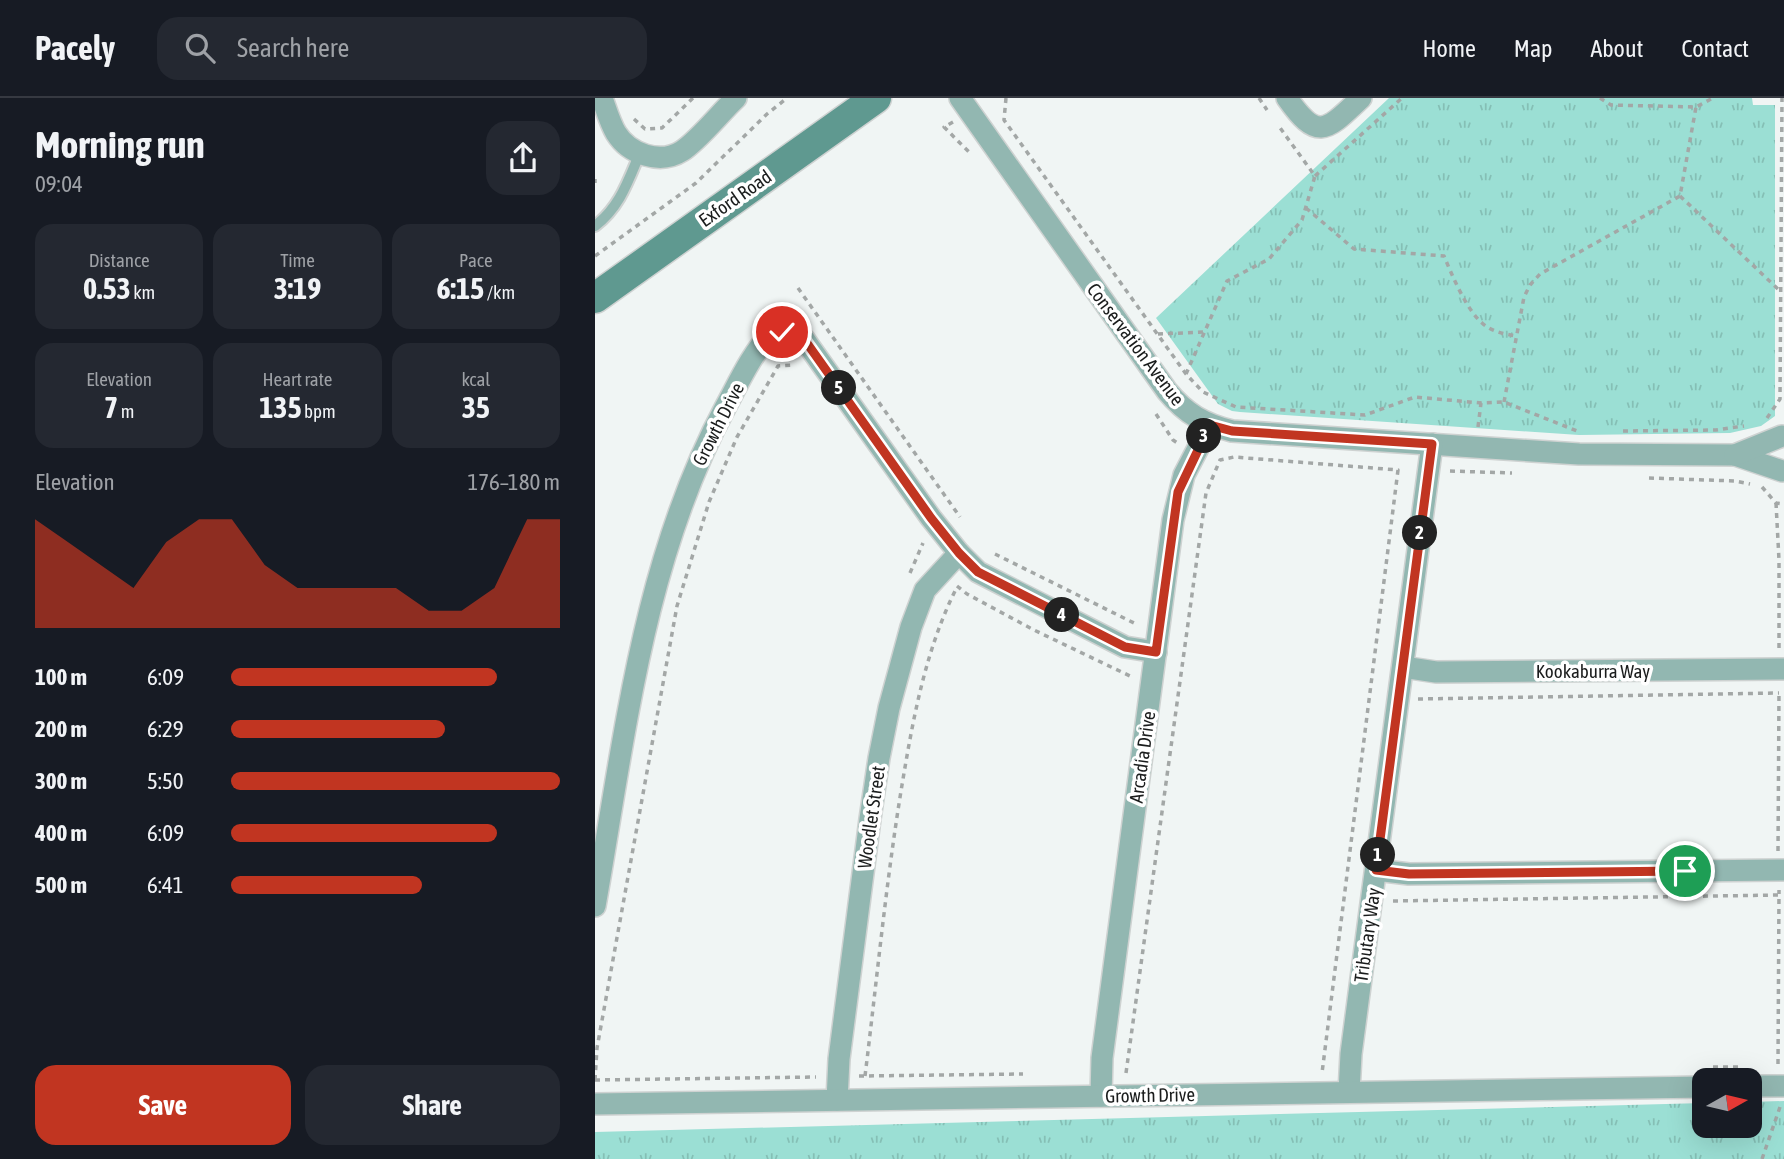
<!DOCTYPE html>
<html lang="en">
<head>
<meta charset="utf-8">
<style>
  :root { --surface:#171b24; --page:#242831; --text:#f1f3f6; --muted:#9ea1a6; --line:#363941; --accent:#c13521 }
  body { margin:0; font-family:"Asap Condensed",sans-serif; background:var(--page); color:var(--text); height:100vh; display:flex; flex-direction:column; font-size:26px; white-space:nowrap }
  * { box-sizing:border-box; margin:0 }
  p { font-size:23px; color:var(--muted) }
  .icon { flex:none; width:38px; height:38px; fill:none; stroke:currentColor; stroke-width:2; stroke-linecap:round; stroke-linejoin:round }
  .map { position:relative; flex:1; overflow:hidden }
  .side { display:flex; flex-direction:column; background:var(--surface); width:595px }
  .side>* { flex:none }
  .needle { width:46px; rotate:82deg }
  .controls { position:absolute; left:1097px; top:970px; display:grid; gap:14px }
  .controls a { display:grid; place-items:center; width:70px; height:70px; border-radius:14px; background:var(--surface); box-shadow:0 7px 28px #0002; font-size:35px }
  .pin { position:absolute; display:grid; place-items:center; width:60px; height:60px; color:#fff; margin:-30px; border:4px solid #fff; border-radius:50%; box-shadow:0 2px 7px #0007 }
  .km { position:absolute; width:35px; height:35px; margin:-18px; border-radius:50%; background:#222; color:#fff; font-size:19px; line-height:35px; text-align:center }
  .round { display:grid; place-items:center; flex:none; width:74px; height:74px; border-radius:21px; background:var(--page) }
  .overview { display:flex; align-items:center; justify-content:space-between; height:119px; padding:0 35px }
  h1 { font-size:38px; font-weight:700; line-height:52px }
  .metrics { display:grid; grid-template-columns:repeat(3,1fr); gap:10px; height:119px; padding:7px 35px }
  .metrics div { display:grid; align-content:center; border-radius:18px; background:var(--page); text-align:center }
  .metrics b { font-size:30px; font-weight:700 }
  .metrics small { font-size:19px; font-weight:400 }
  .metrics p { font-size:19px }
  .chart { height:196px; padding:14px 35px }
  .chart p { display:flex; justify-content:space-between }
  .chart svg { width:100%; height:126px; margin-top:7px; fill:var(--accent); opacity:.7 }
  .primary-button { display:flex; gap:14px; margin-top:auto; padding:14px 35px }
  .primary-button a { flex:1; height:80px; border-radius:21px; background:var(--accent); color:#fff; font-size:28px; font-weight:700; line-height:80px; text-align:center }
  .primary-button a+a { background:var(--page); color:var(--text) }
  ul { padding:0 35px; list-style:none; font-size:23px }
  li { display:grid; grid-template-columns:112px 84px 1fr; align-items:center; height:52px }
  li i { height:18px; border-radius:9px; background:var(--accent) }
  header { display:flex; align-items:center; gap:42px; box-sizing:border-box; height:98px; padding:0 35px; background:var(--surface); border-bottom:2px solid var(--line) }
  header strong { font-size:33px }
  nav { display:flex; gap:38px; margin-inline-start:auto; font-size:24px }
  .search { width:490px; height:63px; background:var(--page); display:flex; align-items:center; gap:18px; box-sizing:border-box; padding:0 24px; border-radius:21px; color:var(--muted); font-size:26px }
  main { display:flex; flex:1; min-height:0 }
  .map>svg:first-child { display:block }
  .park { fill:url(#park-tufts) }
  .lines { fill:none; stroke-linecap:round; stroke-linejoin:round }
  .lane-casing { stroke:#ced2d1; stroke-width:14 }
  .street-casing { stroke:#ced2d1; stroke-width:24 }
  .secondary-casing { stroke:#ced2d1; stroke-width:33 }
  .path { stroke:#a3a7a6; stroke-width:3.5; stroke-dasharray:5 5; stroke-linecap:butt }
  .lane { stroke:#92b7b1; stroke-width:10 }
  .street { stroke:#92b7b1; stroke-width:21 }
  .secondary { stroke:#5f9990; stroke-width:30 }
  .route-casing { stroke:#fff; stroke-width:14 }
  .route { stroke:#c13521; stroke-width:9 }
  .labels { text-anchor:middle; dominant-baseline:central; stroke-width:7; stroke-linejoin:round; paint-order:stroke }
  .street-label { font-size:19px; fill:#1a1c1c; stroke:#fff }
</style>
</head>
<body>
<header>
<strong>Pacely</strong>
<div class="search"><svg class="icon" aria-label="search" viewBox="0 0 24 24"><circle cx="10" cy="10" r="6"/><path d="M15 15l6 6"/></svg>Search here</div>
<nav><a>Home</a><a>Map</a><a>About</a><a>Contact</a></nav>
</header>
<main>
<section class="side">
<div class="overview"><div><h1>Morning run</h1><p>09:04</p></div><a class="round"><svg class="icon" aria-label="share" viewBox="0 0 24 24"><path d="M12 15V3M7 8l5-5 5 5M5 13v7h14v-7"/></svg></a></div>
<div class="metrics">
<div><p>Distance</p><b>0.53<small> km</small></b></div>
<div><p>Time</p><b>3:19</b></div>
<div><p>Pace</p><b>6:15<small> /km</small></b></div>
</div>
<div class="metrics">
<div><p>Elevation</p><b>7<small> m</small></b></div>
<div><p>Heart rate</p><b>135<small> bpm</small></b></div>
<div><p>kcal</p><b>35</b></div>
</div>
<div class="chart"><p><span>Elevation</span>176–180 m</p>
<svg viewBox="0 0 160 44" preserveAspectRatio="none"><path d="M0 44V6L10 14L20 22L30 30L40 14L50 6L60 6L70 22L80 30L90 30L100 30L110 30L120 38L130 38L140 30L150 6L160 6V44z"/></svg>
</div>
<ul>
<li><b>100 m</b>6:09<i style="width:81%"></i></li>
<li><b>200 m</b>6:29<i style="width:65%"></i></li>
<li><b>300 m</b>5:50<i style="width:100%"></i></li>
<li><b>400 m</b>6:09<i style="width:81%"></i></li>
<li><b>500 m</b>6:41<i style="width:58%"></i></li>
</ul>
<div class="primary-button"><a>Save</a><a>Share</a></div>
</section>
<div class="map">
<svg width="1189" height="1061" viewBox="0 0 1189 1061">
  <defs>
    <pattern id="park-tufts" width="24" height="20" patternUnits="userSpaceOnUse" patternTransform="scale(1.75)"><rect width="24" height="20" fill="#9bdfd4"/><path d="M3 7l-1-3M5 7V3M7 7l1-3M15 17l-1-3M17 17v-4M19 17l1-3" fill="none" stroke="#85bfb5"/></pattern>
  </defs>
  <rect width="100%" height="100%" fill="#f0f5f4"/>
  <g class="park">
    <path d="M 794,0 L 1157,0 L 1158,7 L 1180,7 L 1180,318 L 1166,328 L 1135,335 L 984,337 L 645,314 L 637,313 L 623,306 L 561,220 Z"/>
    <path d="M 1189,1003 L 1189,1061 L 0,1061 L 0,1034 L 1109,1005 L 1110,1027 L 1155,1027 L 1155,1004 Z"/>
  </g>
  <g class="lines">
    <g class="lane-casing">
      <path id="lane" d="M 0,128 C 25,109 33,83 45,55"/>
    </g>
    <g class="street-casing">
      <g id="street">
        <path d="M 7,0 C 11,11 15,25 21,35 C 34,56 65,67 87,53 C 104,42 125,15 141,0"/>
        <path d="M 365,0 L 572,293 C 591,316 609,326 637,333 L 984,356 L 1140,357 L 1187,373"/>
        <path d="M 692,0 C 723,44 731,33 766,0"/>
        <path d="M 1140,357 L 1187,338"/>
        <path d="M 808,569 L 841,574 L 1189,571"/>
        <path d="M 781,772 L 814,776 L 1189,772"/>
        <path d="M 0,808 C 30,638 48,462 131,308 C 144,284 157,255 176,236 C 189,233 197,234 209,241 L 336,420 L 364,455 L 383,474 L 530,549 L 561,554"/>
        <path d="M 1155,988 L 1189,988"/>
        <path d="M 754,994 L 756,956 L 837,346"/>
        <path d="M 506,998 L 507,960 L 578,422 L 589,377 L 615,327"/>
        <path d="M 242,1002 L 244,961 L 275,721 L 284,660 L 294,610 L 316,529 L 330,492 L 364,455"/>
        <path d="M 0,1006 L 1110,989"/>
      </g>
    </g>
    <g class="secondary-casing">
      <path id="secondary" d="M 0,200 L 281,0"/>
    </g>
    <g class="path">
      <path d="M 411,0 L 409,22 L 591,276 L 608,294 L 641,309 L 770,317 L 820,299 L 886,305"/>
      <path d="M 664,0 L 672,12"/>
      <path d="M 1005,0 L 1016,7 L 1101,9 L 1118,0"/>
      <path d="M 39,21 L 50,31 L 67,30 L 98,0"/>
      <path d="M 358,24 L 349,29 L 376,56"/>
      <path d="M 720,78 L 807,0"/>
      <path d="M 0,81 L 0,85"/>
      <path d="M 1085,98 L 1185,193"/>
      <path d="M 711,110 L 759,151 L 849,158 C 857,177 871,211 887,225 C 897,234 909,236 922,238"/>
      <path d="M 0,158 L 101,85 L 172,16 L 192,0"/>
      <path d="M 203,190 L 365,419"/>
      <path d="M 563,236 L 610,234"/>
      <path d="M 591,276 L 632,183 L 674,161 L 707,122 L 720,78 L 683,27"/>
      <path d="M 909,304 L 929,199 L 935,187 L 945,176 L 1085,98 L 1101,9"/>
      <path d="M 561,316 L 578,342 L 584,346"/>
      <path d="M 1172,320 L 1185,301 L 1187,0"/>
      <path d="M 883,329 L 886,305 L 909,304 L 982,333"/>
      <path d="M 1028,333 L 1121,332 L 1149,328"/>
      <path d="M 855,373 L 917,375"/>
      <path d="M 1054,380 L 1140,383 L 1155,386"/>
      <path d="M 1167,389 L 1181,405 L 1189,406"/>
      <path d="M 1181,405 L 1184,462 L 1184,550"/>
      <path d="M 400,456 L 543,527"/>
      <path d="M 315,475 L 328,445"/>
      <path d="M 362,488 L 372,496 L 439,532 L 535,578 L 535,581"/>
      <path d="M 823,601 L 1184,595"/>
      <path d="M 1183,753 L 1184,593"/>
      <path d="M 798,803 L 1184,797"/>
      <path d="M 1183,966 L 1184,792"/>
      <path d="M 1118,969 L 1145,969"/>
      <path d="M 531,975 L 611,395 L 625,362 L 639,359 L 803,372 L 727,975"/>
      <path d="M 264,978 L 428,976"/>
      <path d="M 270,978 C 282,881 291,784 307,687 C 318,621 330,554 360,493"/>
      <path d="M 0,982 L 2,950 L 82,508 L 114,404 L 142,339 L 183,268 L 200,267"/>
      <path d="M 0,982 L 221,979"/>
      <path d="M 1167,1061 L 1185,1009"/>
    </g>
    <use href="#lane" class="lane"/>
    <use href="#street" class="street"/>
    <use href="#secondary" class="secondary"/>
  </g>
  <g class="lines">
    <g class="route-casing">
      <path id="route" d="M 187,234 L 198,235 L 209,241 L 336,420 L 364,455 L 383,474 L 530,549 L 561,554 L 583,394 L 615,327 L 637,333 L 837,346 L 781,772 L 814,776 L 1090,773"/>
    </g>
    <use href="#route" class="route"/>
  </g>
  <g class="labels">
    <g class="street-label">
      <text transform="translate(140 100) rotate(-35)">Exford Road</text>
      <text transform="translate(541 246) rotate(53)">Conservation Avenue</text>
      <text transform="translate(123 326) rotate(-63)">Growth Drive</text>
      <text x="998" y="573">Kookaburra Way</text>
      <text transform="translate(547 659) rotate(-82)">Arcadia Drive</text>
      <text transform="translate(276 719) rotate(-82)">Woodlet Street</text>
      <text transform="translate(772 837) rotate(-82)">Tributary Way</text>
      <text transform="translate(555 997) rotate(-1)">Growth Drive</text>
    </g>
  </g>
</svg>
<div class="controls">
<a><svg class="needle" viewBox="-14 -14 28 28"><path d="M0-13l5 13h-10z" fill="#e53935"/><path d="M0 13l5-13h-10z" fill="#9ea1a6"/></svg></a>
</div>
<div class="pin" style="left:1090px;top:773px;background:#1e9e55"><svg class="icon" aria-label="arrive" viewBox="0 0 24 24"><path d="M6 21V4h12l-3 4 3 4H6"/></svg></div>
<div class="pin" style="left:187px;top:234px;background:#d93025"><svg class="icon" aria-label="check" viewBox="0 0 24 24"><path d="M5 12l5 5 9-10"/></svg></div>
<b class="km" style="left:783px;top:757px">1</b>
<b class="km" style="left:825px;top:435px">2</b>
<b class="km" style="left:609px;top:338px">3</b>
<b class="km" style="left:467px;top:517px">4</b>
<b class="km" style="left:244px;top:290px">5</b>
</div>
</main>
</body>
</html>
